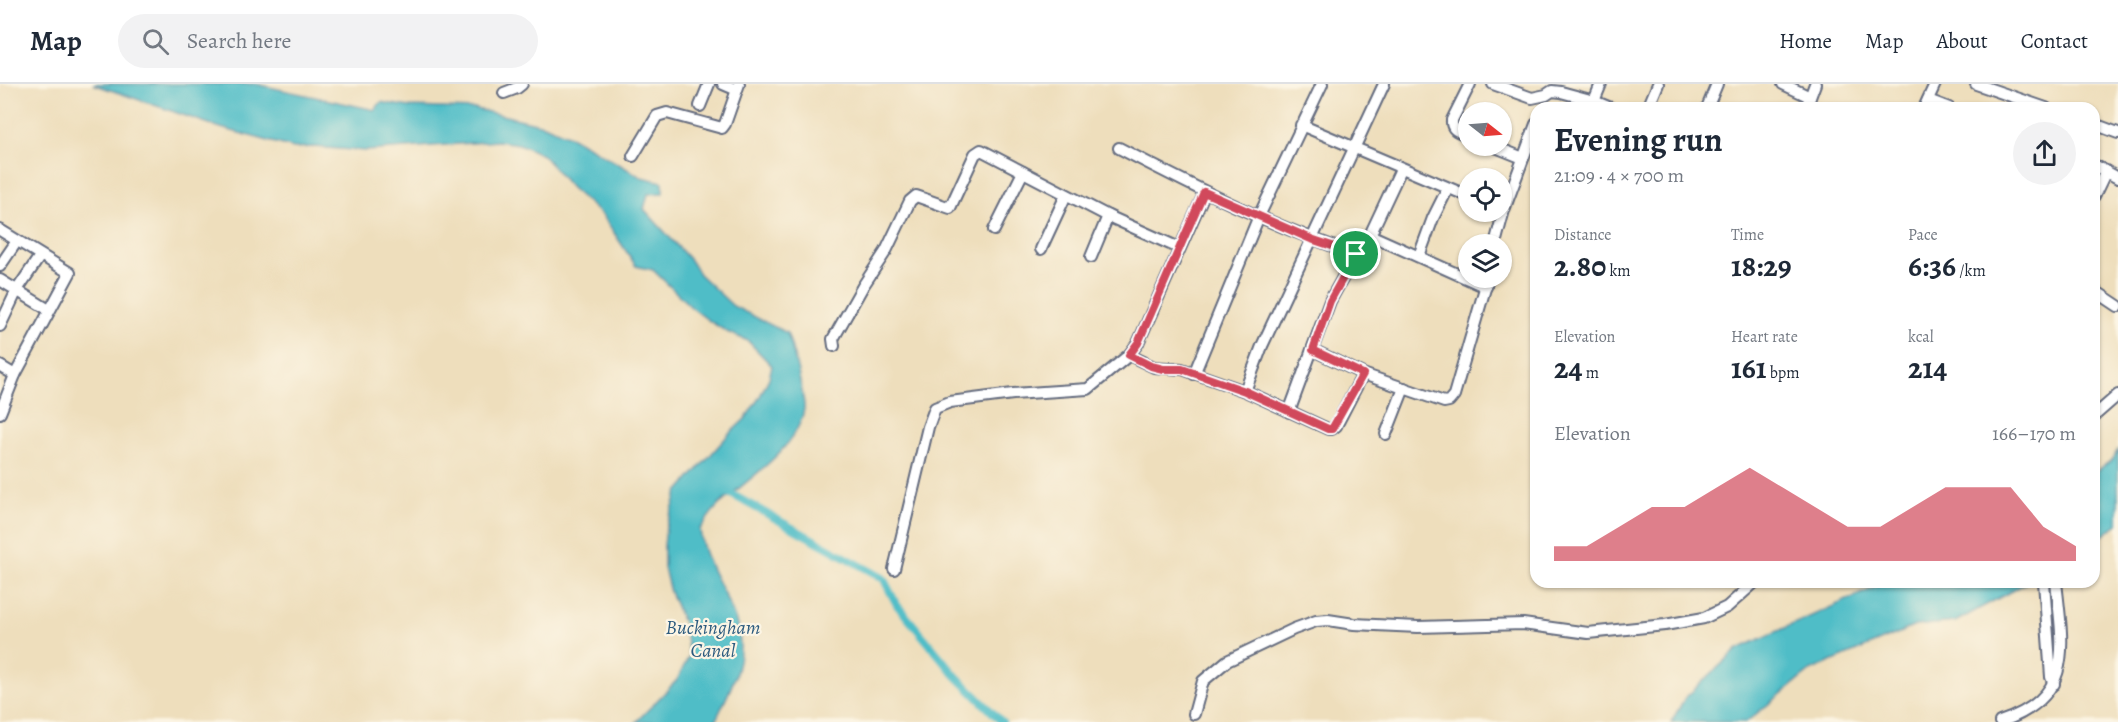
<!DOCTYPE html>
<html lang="en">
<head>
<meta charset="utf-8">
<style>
  :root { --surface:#fff; --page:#f2f2f3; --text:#1f2937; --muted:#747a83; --line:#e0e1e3; --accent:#d1495b }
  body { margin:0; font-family:Alegreya,serif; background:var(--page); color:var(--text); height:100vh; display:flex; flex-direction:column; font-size:22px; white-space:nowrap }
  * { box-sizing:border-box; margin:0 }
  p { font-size:20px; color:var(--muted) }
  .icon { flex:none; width:33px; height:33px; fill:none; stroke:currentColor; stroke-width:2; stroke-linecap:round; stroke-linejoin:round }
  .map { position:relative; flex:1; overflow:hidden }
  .panel { position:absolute; left:1530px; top:18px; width:570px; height:486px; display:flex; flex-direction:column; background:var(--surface); border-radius:18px; box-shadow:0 2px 4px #0004 }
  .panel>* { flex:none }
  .needle { width:39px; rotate:107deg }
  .tools { position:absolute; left:1458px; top:18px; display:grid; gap:12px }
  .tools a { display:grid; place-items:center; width:54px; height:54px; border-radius:50%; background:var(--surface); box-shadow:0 2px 4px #0004; font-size:30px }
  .pin { position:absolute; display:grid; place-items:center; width:51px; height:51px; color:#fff; margin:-26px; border:3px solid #fff; border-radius:50%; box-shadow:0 2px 6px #0007 }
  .round { display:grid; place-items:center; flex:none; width:63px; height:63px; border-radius:32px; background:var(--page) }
  .summary { display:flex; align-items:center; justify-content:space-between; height:102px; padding:0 24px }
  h1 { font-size:33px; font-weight:600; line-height:45px }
  .metrics { display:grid; grid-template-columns:repeat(3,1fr); gap:9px; height:102px; padding:6px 24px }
  .metrics div { display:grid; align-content:center }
  .metrics b { font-size:30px; font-weight:600 }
  .metrics small { font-size:16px; font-weight:400 }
  .metrics p { font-size:16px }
  .chart { height:168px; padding:12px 24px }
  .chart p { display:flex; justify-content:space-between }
  .chart svg { width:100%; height:108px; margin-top:6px; fill:var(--accent); opacity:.7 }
  header { display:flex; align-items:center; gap:36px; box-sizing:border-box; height:84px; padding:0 30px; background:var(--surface); border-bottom:2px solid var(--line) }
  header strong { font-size:28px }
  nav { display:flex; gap:33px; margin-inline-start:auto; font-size:21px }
  .search { width:420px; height:54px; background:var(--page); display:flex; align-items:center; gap:15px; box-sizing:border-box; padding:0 21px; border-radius:33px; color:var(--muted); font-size:22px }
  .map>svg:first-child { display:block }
  .water { fill:#4fbdc7; stroke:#357692; stroke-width:1.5 }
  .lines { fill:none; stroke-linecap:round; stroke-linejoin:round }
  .canal { stroke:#4fbdc7; stroke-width:8 }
  .minor-casing { stroke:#656c7f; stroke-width:14 }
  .minor { stroke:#fff; stroke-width:10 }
  .route-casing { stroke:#fff; stroke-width:12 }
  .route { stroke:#d1495b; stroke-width:8 }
  .labels { text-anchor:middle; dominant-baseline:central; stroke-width:4.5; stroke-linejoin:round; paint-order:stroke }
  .water-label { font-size:20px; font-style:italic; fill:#2b5a7e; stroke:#fcf5e5 }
</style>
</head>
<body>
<header>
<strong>Map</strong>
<div class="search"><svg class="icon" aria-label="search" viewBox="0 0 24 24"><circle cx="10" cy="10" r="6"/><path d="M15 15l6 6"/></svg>Search here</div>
<nav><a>Home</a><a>Map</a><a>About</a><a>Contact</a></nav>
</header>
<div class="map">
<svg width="2118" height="638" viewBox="0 0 2118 638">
  <rect width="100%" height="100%" fill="#fcf5e5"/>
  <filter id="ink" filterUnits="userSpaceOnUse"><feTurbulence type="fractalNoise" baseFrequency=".0167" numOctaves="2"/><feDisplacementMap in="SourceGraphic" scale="12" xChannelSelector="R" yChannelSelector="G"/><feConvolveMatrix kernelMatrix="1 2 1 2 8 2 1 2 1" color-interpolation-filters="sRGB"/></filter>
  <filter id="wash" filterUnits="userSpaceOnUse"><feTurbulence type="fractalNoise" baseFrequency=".008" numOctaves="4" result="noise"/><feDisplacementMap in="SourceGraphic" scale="24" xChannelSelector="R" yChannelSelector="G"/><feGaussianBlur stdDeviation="1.35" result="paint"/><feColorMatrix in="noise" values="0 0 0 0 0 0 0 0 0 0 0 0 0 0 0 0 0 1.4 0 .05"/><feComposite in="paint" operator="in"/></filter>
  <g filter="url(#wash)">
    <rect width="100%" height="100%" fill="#eedebc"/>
    <g class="water">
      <path d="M 93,0 L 255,0 L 375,26 L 381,18 L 409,23 L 476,25 L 544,41 L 572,53 L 641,93 L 663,98 L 663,109 L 648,110 L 644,125 L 690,176 L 699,190 L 733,222 L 787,249 C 792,262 805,313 804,325 C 798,364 747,396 720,420 C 712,427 706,437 700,445 C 704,495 751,529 738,582 C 734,601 723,620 715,638 L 636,638 L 677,596 L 689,572 L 684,541 L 670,508 L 664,484 L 664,462 L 666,443 L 678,408 L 729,350 L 745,335 L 759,314 L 769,294 L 772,282 L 748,257 L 727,248 L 708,236 L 692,224 L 653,186 L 636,182 L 603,132 L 571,104 L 543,71 L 519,60 L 498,57 L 366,67 L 313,63 L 294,64 L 221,44 Z"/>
      <path d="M 2118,365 L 2118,440 L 2094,458 L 2094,389 L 2113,375 Z"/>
      <path d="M 1887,498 L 2028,498 L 1955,538 L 1915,542 L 1810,587 L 1746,638 L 1671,638 L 1685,614 L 1738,565 Z"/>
    </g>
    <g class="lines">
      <path class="canal" d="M 722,405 L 883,494 L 897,521 L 956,592 L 1002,638"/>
    </g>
  </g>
  <g filter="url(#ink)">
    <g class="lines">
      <g class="minor-casing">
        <g id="minor">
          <path d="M 723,0 L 737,6"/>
          <path d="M 1384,0 L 1262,262 L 1245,307 L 1328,345 L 1332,345 L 1336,342 L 1363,290 L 1444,318 L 1449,317 L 1454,311 L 1488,194"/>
          <path d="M 1493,0 L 1532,14 L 1546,11 L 1552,7 L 1561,8 L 1594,17 L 1601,0"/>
          <path d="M 1783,0 L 1810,13"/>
          <path d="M 1976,0 L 2046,24"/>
          <path d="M 504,9 L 517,4 L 522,0"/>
          <path d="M 1928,16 L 1949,24"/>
          <path d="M 1594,17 L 1611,24"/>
          <path d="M 700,22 L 709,0"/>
          <path d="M 1648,24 L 1658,0"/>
          <path d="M 1707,24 L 1717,0"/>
          <path d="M 1806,24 L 1815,0"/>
          <path d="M 1924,24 L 1935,0"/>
          <path d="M 2094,40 L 2118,49"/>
          <path d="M 1301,41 L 1468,112"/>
          <path d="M 1468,51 C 1460,48 1451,47 1452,36 L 1470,0"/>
          <path d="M 1493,62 L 1523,74"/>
          <path d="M 1119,64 C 1196,104 1273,143 1356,170"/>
          <path d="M 633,72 L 657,32 L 667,29 L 722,44 L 725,40 L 739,0"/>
          <path d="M 2094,81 L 2118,94"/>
          <path d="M 1401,85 L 1370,151 L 1486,203"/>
          <path d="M 2094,112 L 2106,87"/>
          <path d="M 0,146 L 70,189 L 15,291 L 0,329"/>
          <path d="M 994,146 L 1023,88"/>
          <path d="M 1495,160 L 1504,126 L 1536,40"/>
          <path d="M 1041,165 L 1066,111"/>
          <path d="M 1419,172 L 1433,134 L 1448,104"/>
          <path d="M 1091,173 L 1108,132"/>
          <path d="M 0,182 L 17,157"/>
          <path d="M 0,196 L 49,226"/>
          <path d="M 2094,206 L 2118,222"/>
          <path d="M 0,242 L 17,206 L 40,172"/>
          <path d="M 834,262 L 833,255 L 863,202 L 886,167 L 910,117 L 916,112 L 919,113 L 950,124 L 975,70 L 981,66 L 1108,132 L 1179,164"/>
          <path d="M 1313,266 L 1363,290"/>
          <path d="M 1129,271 L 1154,283 L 1182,285 L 1245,307"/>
          <path d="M 0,282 L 15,291"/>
          <path d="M 1194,290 L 1259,132 L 1322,0"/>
          <path d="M 1289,328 L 1330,217 L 1356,170 L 1370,151"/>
          <path d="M 2094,332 L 2118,311"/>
          <path d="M 1386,350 L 1404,304"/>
          <path d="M 894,485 L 928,343 L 935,324 L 950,318 L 1013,310 L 1088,305 L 1129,271 L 1138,259 L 1205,108"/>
          <path d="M 2044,498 L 2051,593 L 2054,600"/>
          <path d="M 1194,630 L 1203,597 L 1227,577 L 1294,545 L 1316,537 L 1328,536 L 1354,540 L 1418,543 L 1523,540 L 1588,549 L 1665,541 L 1704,534 L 1727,523 L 1755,498"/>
          <path d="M 2000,638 C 2075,613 2063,563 2056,498"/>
        </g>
      </g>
      <use href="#minor" class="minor"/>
    </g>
  </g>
  <g class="lines" filter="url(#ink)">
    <g class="route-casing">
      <path id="route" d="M 1204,108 L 1311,155 L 1356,170 L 1330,217 L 1313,266 L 1363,290 L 1332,345 L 1328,345 L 1245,307 L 1182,285 L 1163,285 L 1151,282 L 1129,271 L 1138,259 Z"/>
    </g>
    <use href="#route" class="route"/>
  </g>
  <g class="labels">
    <g class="water-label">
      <text x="713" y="543">Buckingham<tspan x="713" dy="23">Canal</tspan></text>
    </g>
  </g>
</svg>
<div class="tools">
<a><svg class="needle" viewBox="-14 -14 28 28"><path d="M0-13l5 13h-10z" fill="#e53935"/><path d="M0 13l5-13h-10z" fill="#747a83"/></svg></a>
<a><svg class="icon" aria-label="locate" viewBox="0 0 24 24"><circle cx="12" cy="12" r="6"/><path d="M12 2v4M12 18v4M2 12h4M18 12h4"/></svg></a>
<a><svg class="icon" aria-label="layers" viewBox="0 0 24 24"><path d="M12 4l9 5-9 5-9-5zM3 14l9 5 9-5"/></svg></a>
</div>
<div class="pin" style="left:1356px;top:170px;background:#1e9e55"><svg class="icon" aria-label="arrive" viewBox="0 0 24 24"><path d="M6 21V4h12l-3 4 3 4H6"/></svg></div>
<section class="panel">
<div class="summary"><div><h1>Evening run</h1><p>21:09 · 4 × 700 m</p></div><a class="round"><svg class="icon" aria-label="share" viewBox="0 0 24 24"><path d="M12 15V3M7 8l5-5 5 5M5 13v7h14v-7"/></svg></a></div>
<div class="metrics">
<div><p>Distance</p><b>2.80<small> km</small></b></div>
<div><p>Time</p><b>18:29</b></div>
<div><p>Pace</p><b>6:36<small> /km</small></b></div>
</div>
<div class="metrics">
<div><p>Elevation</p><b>24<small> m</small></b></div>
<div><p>Heart rate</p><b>161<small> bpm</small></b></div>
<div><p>kcal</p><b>214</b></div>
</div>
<div class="chart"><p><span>Elevation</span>166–170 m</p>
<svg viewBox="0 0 160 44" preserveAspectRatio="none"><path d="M0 44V38L10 38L20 30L30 22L40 22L50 14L60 6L70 14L80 22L90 30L100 30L110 22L120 14L130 14L140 14L150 30L160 38V44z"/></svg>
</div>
</section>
</div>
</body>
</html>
